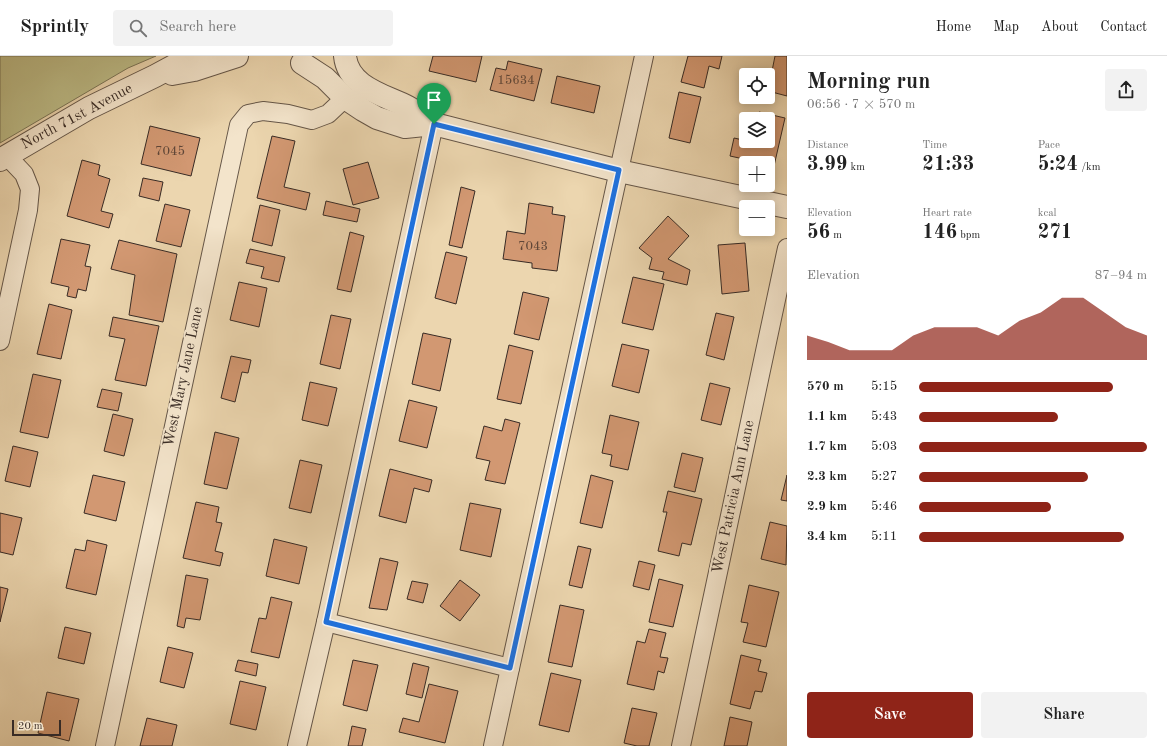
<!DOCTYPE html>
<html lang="en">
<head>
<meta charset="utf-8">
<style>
  :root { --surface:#fff; --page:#f2f2f2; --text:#222; --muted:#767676; --line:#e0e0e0; --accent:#8f2418 }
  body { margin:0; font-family:"Old Standard TT",serif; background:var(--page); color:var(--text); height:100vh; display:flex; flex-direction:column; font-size:15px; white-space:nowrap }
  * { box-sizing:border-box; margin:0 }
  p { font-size:13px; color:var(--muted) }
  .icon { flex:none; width:22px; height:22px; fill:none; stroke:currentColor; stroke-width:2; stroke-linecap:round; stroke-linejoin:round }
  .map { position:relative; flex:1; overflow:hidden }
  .details { display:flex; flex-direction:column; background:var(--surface); width:380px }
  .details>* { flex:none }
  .fabs { position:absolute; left:739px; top:12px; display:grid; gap:8px }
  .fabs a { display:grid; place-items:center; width:36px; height:36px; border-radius:4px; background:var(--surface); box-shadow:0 2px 10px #0003; font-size:20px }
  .scale { position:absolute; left:12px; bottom:10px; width:49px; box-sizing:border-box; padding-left:4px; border:2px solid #382b25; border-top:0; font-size:11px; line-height:14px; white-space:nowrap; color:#382b25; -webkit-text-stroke:3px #f3e4cb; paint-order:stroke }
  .pin { position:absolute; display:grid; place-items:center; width:34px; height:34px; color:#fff; margin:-41px -17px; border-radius:50% 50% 50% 0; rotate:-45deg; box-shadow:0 0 4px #0007 }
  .pin .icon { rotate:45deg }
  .round { display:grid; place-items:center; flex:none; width:42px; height:42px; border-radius:4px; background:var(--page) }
  .summary { display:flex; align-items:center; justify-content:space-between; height:68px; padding:0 20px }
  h1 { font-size:22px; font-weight:800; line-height:30px }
  .metrics { display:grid; grid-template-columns:repeat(3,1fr); gap:6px; height:68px; padding:4px 20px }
  .metrics div { display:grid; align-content:center }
  .metrics b { font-size:20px; font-weight:800 }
  .metrics small { font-size:11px; font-weight:400 }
  .metrics p { font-size:11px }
  .chart { height:112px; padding:8px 20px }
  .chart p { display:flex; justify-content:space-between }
  .chart svg { width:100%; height:72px; margin-top:4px; fill:var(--accent); opacity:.7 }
  .cta { display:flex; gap:8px; margin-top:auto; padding:8px 20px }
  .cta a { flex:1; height:46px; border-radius:4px; background:var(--accent); color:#fff; font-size:16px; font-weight:800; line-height:46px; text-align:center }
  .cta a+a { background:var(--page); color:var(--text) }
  ul { padding:0 20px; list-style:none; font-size:13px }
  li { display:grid; grid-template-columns:64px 48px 1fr; align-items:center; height:30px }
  li i { height:10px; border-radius:5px; background:var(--accent) }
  header { display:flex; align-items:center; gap:24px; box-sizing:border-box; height:56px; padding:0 20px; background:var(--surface); border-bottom:1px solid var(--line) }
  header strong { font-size:19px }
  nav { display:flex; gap:22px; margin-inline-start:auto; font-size:14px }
  .search { width:280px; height:36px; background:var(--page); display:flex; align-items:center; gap:10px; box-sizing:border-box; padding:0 14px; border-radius:4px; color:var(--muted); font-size:15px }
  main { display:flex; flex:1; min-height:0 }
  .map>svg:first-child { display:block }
  .green { fill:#bdbc87; stroke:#7a7456 }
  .building { fill:#d29872; stroke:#382b25 }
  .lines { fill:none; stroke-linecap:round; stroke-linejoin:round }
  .minor-casing { stroke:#655648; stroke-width:20 }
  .tertiary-casing { stroke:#655648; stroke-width:24 }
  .minor { stroke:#f3e4cb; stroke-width:18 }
  .tertiary { stroke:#f3e4cb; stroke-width:22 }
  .route-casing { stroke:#fff; stroke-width:8 }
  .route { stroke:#1a73e8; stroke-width:5 }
  .labels { text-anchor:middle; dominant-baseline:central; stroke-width:4; stroke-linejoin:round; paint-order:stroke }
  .number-label { font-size:13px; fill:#5e4638 }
  .street-label { font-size:15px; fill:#382b25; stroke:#f3e4cb }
</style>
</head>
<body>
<header>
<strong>Sprintly</strong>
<div class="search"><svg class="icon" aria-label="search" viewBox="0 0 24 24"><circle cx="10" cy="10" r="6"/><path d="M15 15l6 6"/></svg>Search here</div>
<nav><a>Home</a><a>Map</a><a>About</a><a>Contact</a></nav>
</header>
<main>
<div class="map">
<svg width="787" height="690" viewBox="0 0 787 690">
  <rect width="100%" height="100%" fill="#ecd6af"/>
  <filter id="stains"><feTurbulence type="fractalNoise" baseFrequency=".005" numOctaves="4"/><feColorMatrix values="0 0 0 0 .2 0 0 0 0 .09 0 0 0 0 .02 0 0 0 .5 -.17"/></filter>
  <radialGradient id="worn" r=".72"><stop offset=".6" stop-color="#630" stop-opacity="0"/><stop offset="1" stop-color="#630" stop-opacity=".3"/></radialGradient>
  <path class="green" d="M 0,0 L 156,0 L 128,12 L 0,87 Z"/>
  <g class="building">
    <path d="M 433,0 L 482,0 L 476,26 L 429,15 Z"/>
    <path d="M 688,0 L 722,0 L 719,13 L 709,10 L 704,32 L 681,26 Z"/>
    <path d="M 775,0 L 787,0 L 787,40 L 768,35 Z"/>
    <path d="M 508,5 L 542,13 L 534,45 L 490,34 L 496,12 L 506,14 Z"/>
    <path d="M 557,20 L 600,30 L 594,57 L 551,47 Z"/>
    <path d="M 679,36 L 701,41 L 690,87 L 669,82 Z"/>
    <path d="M 759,56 L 785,62 L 774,110 L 768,108 L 768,107 L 762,107 L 730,100 L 734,82 L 752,86 L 768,85 L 768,63 L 757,63 Z"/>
    <path d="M 150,70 L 200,82 L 191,120 L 141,108 Z"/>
    <path d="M 272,80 L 295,85 L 284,131 L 310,137 L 306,154 L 257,142 Z"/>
    <path d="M 82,104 L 100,109 L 98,119 L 110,123 L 101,155 L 113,158 L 109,172 L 67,160 Z"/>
    <path d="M 368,106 L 379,142 L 353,149 L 343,113 Z"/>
    <path d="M 143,122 L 163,126 L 159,145 L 139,140 Z"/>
    <path d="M 461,131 L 475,135 L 462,192 L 449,189 Z"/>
    <path d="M 326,145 L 360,153 L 357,166 L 323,159 Z"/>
    <path d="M 529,147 L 553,151 L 552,158 L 565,160 L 557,215 L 532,212 L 532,207 L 503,203 L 507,175 L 525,178 Z"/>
    <path d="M 165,148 L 190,154 L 181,191 L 156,185 Z"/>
    <path d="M 260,149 L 280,154 L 272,190 L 252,185 Z"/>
    <path d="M 668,160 L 689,180 L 668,203 L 690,214 L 687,229 L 662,223 L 664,216 L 649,213 L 652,202 L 639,192 Z"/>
    <path d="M 350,176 L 364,180 L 351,236 L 337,233 Z"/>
    <path d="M 61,183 L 90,189 L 85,210 L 91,211 L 86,235 L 78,233 L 76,242 L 67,240 L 69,231 L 51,227 Z"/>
    <path d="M 119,184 L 177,198 L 163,266 L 129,259 L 135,219 L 111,213 Z"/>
    <path d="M 745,187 L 749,235 L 722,238 L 718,189 Z"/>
    <path d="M 250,193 L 285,201 L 279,226 L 261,222 L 264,211 L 246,207 Z"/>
    <path d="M 446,196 L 467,201 L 456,248 L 435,242 Z"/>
    <path d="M 633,221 L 664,228 L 653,274 L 622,267 Z"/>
    <path d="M 239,226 L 267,232 L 259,271 L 230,264 Z"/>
    <path d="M 523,236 L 549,242 L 539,284 L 514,278 Z"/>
    <path d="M 49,248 L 72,254 L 61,303 L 37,298 Z"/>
    <path d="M 716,257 L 734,261 L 724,304 L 706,299 Z"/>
    <path d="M 331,259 L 351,263 L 340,313 L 320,308 Z"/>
    <path d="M 113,261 L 159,270 L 146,330 L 115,324 L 125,283 L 109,280 Z"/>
    <path d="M 423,277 L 451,283 L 440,335 L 412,328 Z"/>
    <path d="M 622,288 L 649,294 L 639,337 L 612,330 Z"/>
    <path d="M 509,289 L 533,295 L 521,348 L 497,343 Z"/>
    <path d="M 231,300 L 251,304 L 248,317 L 242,316 L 235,346 L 221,342 Z"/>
    <path d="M 33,318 L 61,324 L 48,382 L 20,376 Z"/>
    <path d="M 310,326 L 337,332 L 328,370 L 302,364 Z"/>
    <path d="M 710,327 L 730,332 L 721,369 L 701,364 Z"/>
    <path d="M 102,333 L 122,337 L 118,355 L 97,351 Z"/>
    <path d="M 409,344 L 437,351 L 427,392 L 399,385 Z"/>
    <path d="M 113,358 L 133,363 L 124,400 L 104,395 Z"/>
    <path d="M 610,359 L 639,366 L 628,414 L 610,410 L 612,399 L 602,397 Z"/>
    <path d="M 505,363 L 520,367 L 505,428 L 485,424 L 490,405 L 476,402 L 484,370 L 502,375 Z"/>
    <path d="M 215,376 L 239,382 L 227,433 L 204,428 Z"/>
    <path d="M 13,390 L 38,396 L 30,431 L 5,425 Z"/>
    <path d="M 682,397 L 703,402 L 695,436 L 674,431 Z"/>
    <path d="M 300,404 L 322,409 L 311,457 L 289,452 Z"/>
    <path d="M 390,413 L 432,424 L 429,436 L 414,432 L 406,467 L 379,460 Z"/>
    <path d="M 93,419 L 125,426 L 116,465 L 84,457 Z"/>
    <path d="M 591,419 L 613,425 L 602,472 L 580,467 Z"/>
    <path d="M 787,419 L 787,445 L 781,444 Z"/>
    <path d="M 668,435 L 702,443 L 691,489 L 682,487 L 679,500 L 658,495 L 667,456 L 663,456 Z"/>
    <path d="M 196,446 L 219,451 L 216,466 L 222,467 L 215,495 L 223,497 L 220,510 L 183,502 Z"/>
    <path d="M 470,447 L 501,453 L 491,501 L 460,494 Z"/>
    <path d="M 0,457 L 22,462 L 13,499 L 0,496 Z"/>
    <path d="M 770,466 L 787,470 L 786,509 L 761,503 Z"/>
    <path d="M 274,483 L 307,491 L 299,528 L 266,520 Z"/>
    <path d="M 87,484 L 107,489 L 96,539 L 66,532 L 75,493 L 85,495 Z"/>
    <path d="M 578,490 L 591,493 L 582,532 L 569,529 Z"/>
    <path d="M 380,502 L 398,506 L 387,554 L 369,552 Z"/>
    <path d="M 639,505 L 655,509 L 649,534 L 633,530 Z"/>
    <path d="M 186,519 L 208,523 L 200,564 L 186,562 L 184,572 L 177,570 Z"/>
    <path d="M 659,523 L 683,529 L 673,571 L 649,566 Z"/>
    <path d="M 460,524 L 480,539 L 460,565 L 440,550 Z"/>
    <path d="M 412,525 L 428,528 L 423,547 L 407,543 Z"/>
    <path d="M 749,529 L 779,536 L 766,591 L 743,586 L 748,567 L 741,566 Z"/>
    <path d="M 0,531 L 8,533 L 0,566 Z"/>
    <path d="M 271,541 L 292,546 L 279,602 L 251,596 L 259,562 L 266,563 Z"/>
    <path d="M 560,549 L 584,554 L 572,611 L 548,606 Z"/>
    <path d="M 65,571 L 91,577 L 84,608 L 58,602 Z"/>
    <path d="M 649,573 L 666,577 L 660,601 L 668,602 L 664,617 L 658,615 L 654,634 L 627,628 L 637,585 L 645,587 Z"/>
    <path d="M 168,591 L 193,597 L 184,632 L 160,626 Z"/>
    <path d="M 741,599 L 761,604 L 758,615 L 767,617 L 762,636 L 755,635 L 750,653 L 730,648 Z"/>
    <path d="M 238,604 L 258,608 L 256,620 L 235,615 Z"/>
    <path d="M 353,604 L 378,609 L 367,655 L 343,649 Z"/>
    <path d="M 413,607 L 429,611 L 422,642 L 406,638 Z"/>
    <path d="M 551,617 L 581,624 L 569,676 L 539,669 Z"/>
    <path d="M 240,625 L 266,631 L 256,674 L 230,668 Z"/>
    <path d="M 429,628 L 458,635 L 445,687 L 399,676 L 403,662 L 419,666 Z"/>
    <path d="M 47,636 L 79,643 L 69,685 L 38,677 Z"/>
    <path d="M 632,652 L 657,657 L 649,690 L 637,690 L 624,687 Z"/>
    <path d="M 730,661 L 752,666 L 747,690 L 724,690 Z"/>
    <path d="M 147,662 L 177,669 L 172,690 L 140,690 Z"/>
    <path d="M 352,670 L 366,673 L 362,690 L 348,690 Z"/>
  </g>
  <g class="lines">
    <g class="minor-casing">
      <g id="minor">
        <path d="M 0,285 L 28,154 L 30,133 L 24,118 L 7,100"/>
        <path d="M 326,566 L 510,612"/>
        <path d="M 105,690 L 239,69 L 248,58 L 263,55 L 288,58 L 312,64 L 328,58 L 345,42"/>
        <path d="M 297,690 L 326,566 L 434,68"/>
        <path d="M 493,690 L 644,0"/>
        <path d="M 681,690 L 787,192"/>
      </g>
    </g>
    <g class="tertiary-casing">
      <g id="tertiary">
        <path d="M 345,0 C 348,31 384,39 408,51 C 417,56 425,63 434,68 L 619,115 L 787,151"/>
        <path d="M 302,7 L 325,22 L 345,42 L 363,54 L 377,62 L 405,71 L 434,68"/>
        <path d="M 172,18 L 194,14 L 237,0"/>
        <path d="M 0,104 L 89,52 L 155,20 L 192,0"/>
      </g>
    </g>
    <use href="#minor" class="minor"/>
    <use href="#tertiary" class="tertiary"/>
  </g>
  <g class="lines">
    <g class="route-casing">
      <path id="route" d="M 434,68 L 619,114 L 510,612 L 326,566 Z"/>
    </g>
    <use href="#route" class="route"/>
  </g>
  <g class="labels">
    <g class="number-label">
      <text x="516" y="24">15634</text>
      <text x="170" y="95">7045</text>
      <text x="533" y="190">7043</text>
    </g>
    <g class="street-label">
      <text transform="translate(77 61) rotate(-28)">North 71st Avenue</text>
      <text transform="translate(184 321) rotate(-78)">West Mary Jane Lane</text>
      <text transform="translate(734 441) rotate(-78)">West Patricia Ann Lane</text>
    </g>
  </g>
  <rect width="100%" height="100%" filter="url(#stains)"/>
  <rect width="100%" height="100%" fill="url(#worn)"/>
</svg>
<div class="fabs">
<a><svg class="icon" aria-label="locate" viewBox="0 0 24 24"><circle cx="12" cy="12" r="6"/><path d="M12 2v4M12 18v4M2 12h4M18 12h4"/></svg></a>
<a><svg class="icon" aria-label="layers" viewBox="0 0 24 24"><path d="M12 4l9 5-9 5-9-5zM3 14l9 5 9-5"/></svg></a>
<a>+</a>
<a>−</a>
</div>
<div class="scale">20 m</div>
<div class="pin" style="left:434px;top:68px;background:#1e9e55"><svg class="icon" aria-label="arrive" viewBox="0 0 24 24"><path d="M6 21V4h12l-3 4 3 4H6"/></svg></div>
</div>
<section class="details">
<div class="summary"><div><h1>Morning run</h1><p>06:56 · 7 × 570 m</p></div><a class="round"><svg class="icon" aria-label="share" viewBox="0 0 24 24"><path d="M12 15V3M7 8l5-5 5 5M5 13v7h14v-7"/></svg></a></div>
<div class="metrics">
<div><p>Distance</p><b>3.99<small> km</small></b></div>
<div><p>Time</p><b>21:33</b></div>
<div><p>Pace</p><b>5:24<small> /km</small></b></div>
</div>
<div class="metrics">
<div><p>Elevation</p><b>56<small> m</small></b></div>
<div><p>Heart rate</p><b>146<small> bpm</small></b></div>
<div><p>kcal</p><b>271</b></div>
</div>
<div class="chart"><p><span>Elevation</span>87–94 m</p>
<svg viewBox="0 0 160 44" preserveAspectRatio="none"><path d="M0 44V29L10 33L20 38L30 38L40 38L50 29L60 24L70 24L80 24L90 29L100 20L110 15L120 6L130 6L140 15L150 24L160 29V44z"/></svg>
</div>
<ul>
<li><b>570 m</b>5:15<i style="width:85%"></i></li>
<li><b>1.1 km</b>5:43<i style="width:61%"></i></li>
<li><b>1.7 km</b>5:03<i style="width:100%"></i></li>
<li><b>2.3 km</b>5:27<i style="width:74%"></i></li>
<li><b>2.9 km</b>5:46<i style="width:58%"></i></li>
<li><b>3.4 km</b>5:11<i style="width:90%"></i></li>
</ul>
<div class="cta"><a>Save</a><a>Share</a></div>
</section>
</main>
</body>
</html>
